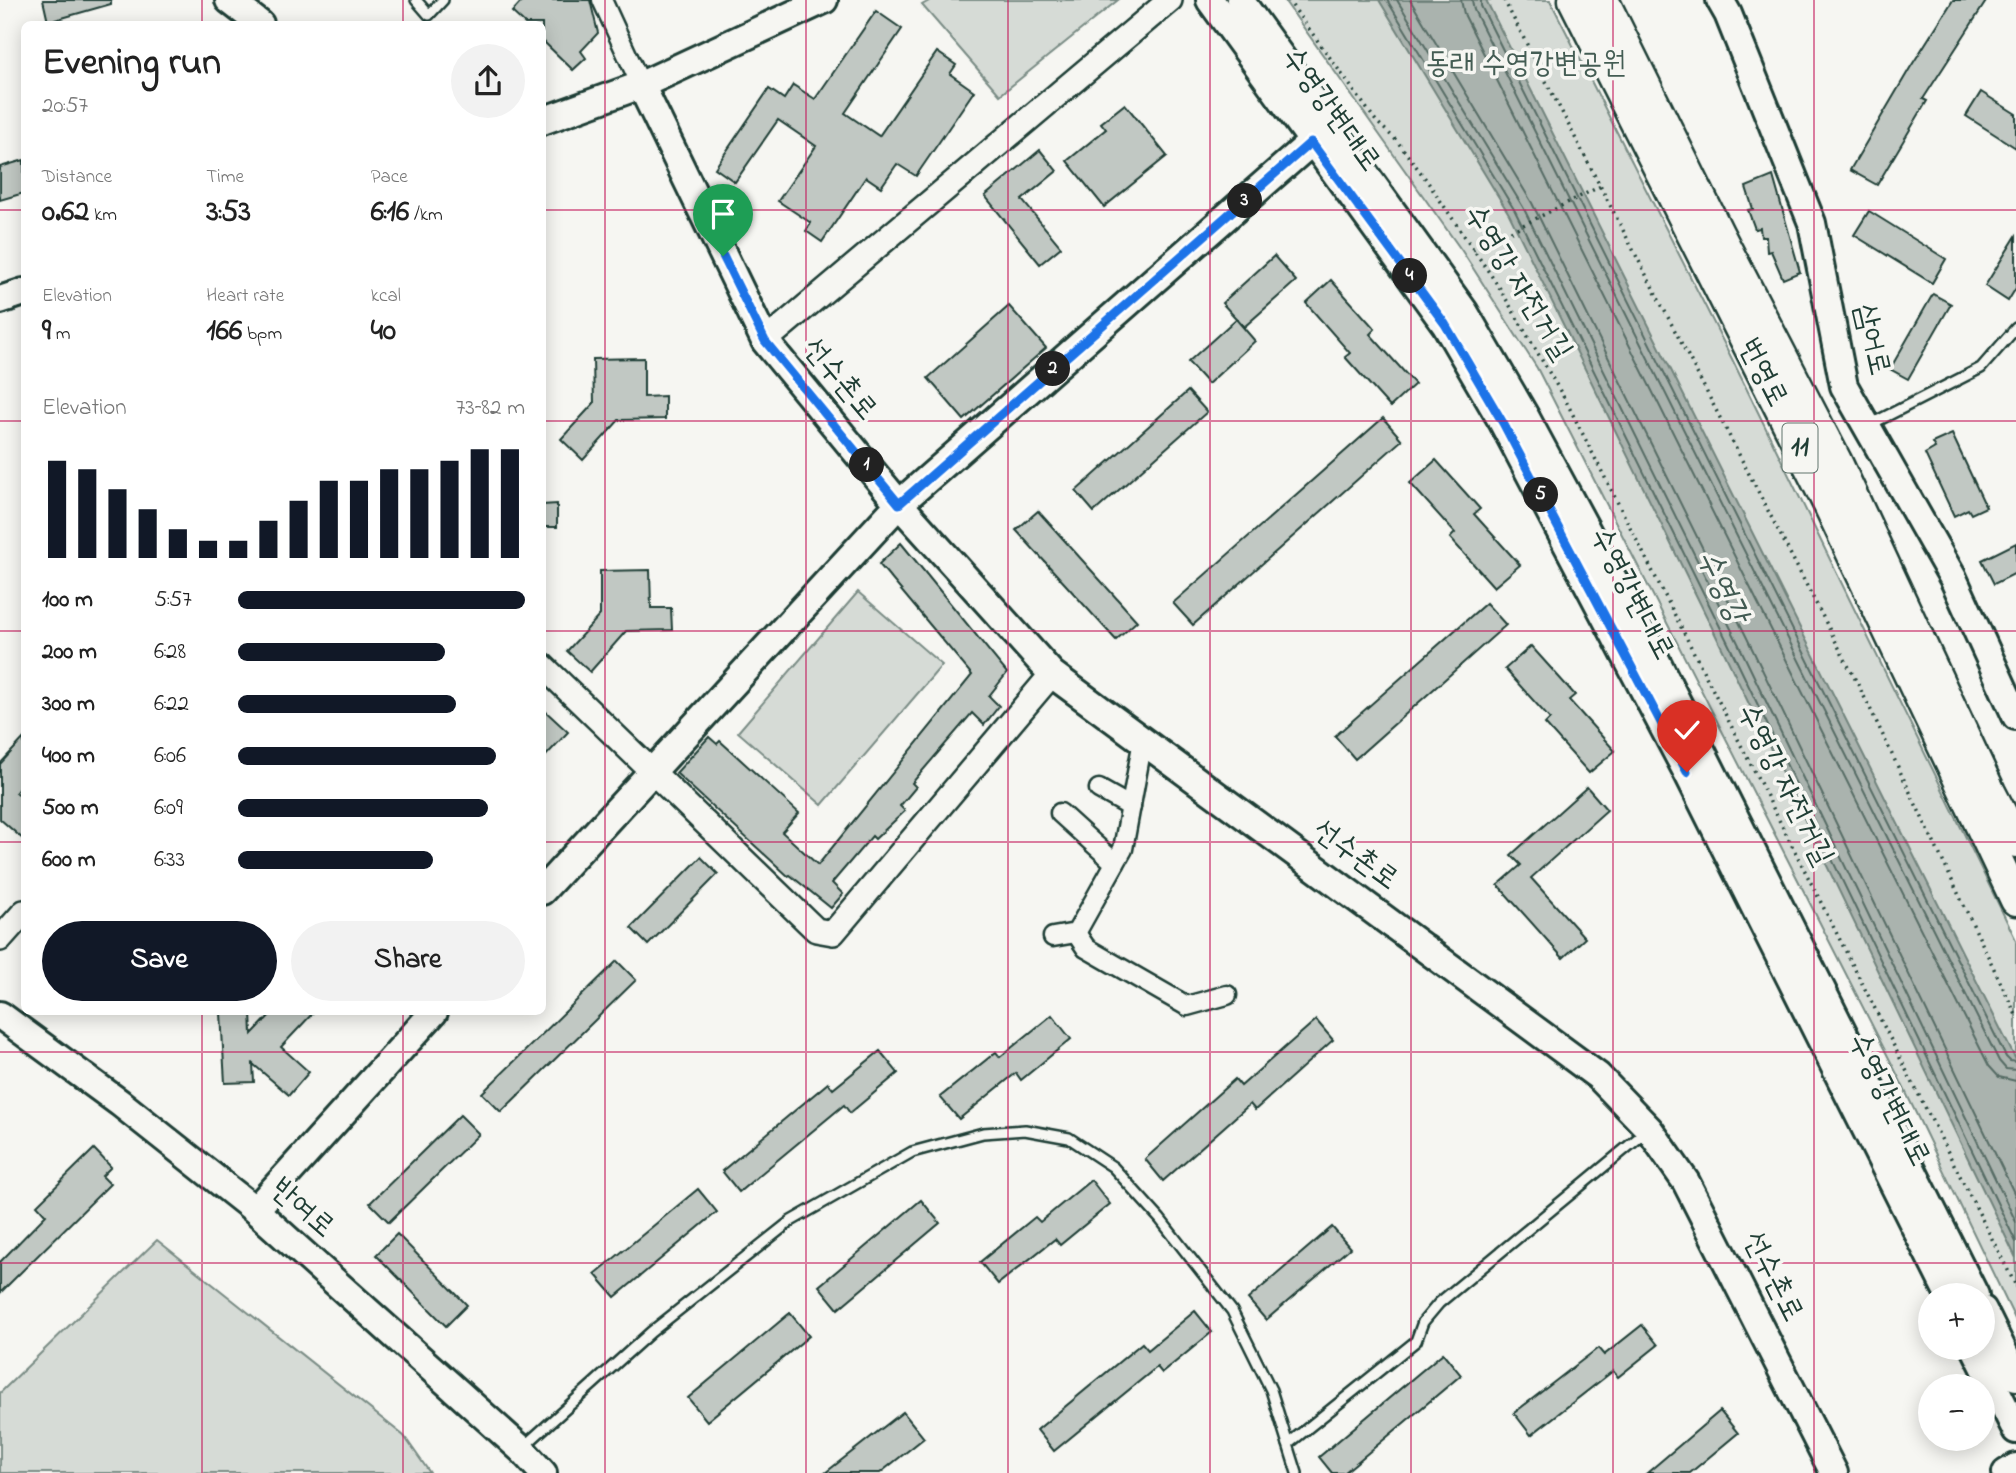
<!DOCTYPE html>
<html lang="en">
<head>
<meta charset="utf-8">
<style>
  :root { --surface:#fff; --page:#f2f2f2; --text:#222; --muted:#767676; --accent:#111827 }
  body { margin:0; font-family:"Indie Flower","Poor Story",sans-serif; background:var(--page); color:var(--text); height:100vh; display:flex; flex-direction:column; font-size:26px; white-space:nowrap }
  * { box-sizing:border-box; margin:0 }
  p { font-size:23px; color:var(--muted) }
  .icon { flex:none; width:38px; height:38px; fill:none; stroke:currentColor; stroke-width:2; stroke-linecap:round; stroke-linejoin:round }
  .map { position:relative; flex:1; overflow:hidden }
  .details { position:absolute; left:21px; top:21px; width:525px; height:994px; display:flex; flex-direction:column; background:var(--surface); border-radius:10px; box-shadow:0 4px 18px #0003 }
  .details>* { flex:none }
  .fabs { position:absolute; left:1918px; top:1283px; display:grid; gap:14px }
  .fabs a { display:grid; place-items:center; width:77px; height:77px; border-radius:50%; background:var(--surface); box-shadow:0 4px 18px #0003; font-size:35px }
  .pin { position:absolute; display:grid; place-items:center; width:60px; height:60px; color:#fff; margin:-72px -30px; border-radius:50% 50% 50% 0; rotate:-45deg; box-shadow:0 0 7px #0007 }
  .pin .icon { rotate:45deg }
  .km { position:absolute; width:35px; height:35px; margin:-18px; border-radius:50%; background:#222; color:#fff; font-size:19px; line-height:35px; text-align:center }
  .round { display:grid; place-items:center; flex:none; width:74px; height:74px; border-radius:37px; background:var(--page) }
  .overview { display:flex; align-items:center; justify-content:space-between; height:119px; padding:0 21px }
  h1 { font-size:38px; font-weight:700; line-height:52px }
  .figures { display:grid; grid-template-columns:repeat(3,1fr); gap:10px; height:119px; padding:7px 21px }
  .figures div { display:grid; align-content:center }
  .figures b { font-size:30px; font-weight:700 }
  .figures small { font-size:19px; font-weight:400 }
  .figures p { font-size:19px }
  .chart { height:196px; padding:14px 21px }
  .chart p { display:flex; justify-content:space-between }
  .chart svg { width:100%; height:126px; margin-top:7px; stroke:var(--accent); stroke-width:6 }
  .button { display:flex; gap:14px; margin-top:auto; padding:14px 21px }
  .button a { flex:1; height:80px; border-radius:42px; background:var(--accent); color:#fff; font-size:28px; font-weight:700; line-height:80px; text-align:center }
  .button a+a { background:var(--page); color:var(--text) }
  ul { padding:0 21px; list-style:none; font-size:23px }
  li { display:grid; grid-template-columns:112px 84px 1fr; align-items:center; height:52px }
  li i { height:18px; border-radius:9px; background:var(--accent) }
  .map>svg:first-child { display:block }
  .green { fill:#d6dbd6; stroke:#7a8c85; stroke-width:2 }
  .water { fill:#aab3ae; stroke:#72847d; stroke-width:2 }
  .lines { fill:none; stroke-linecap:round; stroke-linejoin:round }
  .shore { stroke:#576c65; stroke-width:2 }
  .building { fill:#c1c8c3; stroke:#1f3d34; stroke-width:2 }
  .service-casing { stroke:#1f3d34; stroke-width:14 }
  .minor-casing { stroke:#1f3d34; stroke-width:23 }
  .tertiary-casing { stroke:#1f3d34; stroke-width:28 }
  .secondary-casing { stroke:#1f3d34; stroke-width:32 }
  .trunk-casing { stroke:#1f3d34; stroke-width:35 }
  .path { stroke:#1f3d34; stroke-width:3.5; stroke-dasharray:2 5; stroke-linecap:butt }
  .service { stroke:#f6f6f2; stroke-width:9 }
  .minor { stroke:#f6f6f2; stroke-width:18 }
  .tertiary { stroke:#f6f6f2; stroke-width:23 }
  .secondary { stroke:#f6f6f2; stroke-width:26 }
  .trunk { stroke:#f6f6f2; stroke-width:30 }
  .route-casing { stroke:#fff; stroke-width:14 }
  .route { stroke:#1a73e8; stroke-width:9 }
  .grid { fill:none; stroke:#c2185b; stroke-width:2; stroke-opacity:0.55 }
  .labels { text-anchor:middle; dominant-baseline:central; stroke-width:7; stroke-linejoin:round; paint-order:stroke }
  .shield { fill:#f6f6f2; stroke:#60746d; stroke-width:2 }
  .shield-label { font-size:28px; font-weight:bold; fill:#1f3d34 }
  .park-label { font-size:30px; fill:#445d54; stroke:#f6f6f2 }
  .street-label { font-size:30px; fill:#1f3d34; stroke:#f6f6f2 }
  .water-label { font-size:32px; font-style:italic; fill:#425a52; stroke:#f6f6f2 }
</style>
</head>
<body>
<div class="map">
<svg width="2016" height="1473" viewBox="0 0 2016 1473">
  <rect width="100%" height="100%" fill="#f6f6f2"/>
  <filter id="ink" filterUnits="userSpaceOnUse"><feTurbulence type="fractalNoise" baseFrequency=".0143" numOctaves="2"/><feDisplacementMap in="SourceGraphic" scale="14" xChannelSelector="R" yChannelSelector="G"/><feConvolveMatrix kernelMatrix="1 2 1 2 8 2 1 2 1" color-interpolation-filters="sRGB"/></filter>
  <g filter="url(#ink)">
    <g class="green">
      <path d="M 931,0 L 1118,0 L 1000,95 L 922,5 Z"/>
      <path d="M 1284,0 L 1550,0 L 1732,359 L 2016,940 L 2016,1321 L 1898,1076 L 1537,368 L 1462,251 Z"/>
      <path d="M 858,592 L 942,665 L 822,805 L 738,732 Z"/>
      <path d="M 157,1240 L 404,1436 L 430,1473 L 0,1473 L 0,1393 Z"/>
    </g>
    <path class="water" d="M 1379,0 L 1486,0 L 2016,1060 L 2016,1258 L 1723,650 L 1509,214 Z"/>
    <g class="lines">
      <g class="shore">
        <path d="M 1387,0 L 1515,211 L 1730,647 L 2016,1242"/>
        <path d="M 1397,0 L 1523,207 L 1738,643 L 2016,1222"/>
        <path d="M 1410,0 L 1532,203 L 1747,638 L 2016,1197"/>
        <path d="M 1461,0 L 1464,14 L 1989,1066 L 1999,1077 L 2016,1081"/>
        <path d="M 1472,0 L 1474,10 L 1999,1061 L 2006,1069 L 2016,1070"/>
        <path d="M 1481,0 L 1481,6 L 2006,1057 L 2010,1061 L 2016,1062"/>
      </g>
    </g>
    <g class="building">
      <path d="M 43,0 L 111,0 L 111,4 L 48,22 Z"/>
      <path d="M 523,0 L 590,0 L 598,33 L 581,51 L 586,58 L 573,70 L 542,40 L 542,24 L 525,24 L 512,12 Z"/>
      <path d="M 1953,0 L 1987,0 L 1923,99 L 1927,101 L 1877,185 L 1850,170 L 1910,68 Z"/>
      <path d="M 876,11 L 902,29 L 845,113 L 879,136 L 937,52 L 956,65 L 950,74 L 974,91 L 916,176 L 897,164 L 881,187 L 866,177 L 822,242 L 806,231 L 811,223 L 778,201 L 816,146 L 778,120 L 735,182 L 715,168 L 769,89 L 784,99 L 793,85 L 815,99 Z"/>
      <path d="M 1981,92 L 2016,114 L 2016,148 L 1966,116 Z"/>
      <path d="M 1125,104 L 1167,156 L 1104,207 L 1067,161 L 1106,129 L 1101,123 Z"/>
      <path d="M 1040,150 L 1057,171 L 1022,200 L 1061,247 L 1040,264 L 985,196 Z"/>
      <path d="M 24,160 L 24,193 L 0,200 L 0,167 Z"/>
      <path d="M 1773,176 L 1800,272 L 1783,279 L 1771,251 L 1767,252 L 1766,237 L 1761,237 L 1760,228 L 1755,229 L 1748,210 L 1753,209 L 1746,187 Z"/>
      <path d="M 1869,211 L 1946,259 L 1932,283 L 1854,235 Z"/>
      <path d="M 2016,236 L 2016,288 L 2008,301 L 1985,286 Z"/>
      <path d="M 1274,256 L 1296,281 L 1244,327 L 1222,303 Z"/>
      <path d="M 1331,280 L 1375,329 L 1370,334 L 1415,384 L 1390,407 L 1345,357 L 1350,353 L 1306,303 Z"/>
      <path d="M 1933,294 L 1951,304 L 1908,379 L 1890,369 Z"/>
      <path d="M 1009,306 L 1046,348 L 964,420 L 928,378 Z"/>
      <path d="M 1236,319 L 1255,341 L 1208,384 L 1188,362 Z"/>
      <path d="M 644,358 L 644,397 L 665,396 L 665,419 L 619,420 L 583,460 L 561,439 L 594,403 L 593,359 Z"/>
      <path d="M 1188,391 L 1207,412 L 1094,512 L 1076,491 Z"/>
      <path d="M 1383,418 L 1402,440 L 1193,625 L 1173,603 Z"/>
      <path d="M 1952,434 L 1986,507 L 1971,514 L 1968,509 L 1954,516 L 1925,454 L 1935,448 L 1932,443 Z"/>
      <path d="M 1436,460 L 1480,509 L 1474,514 L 1520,565 L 1494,587 L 1450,538 L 1455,533 L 1410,483 Z"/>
      <path d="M 557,504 L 557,527 L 542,527 L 542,505 Z"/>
      <path d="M 1038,511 L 1137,621 L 1116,640 L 1016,530 Z"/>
      <path d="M 901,543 L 1007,673 L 989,696 L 999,706 L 984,725 L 972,713 L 912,783 L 916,787 L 900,806 L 905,811 L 875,839 L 872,836 L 832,883 L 843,894 L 831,908 L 790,875 L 788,876 L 676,773 L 709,737 L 717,744 L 720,741 L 799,813 L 782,832 L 818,865 L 972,675 L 879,564 Z"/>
      <path d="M 2016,543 L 2016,573 L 1994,584 L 1982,560 Z"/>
      <path d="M 650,570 L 651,608 L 671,608 L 672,630 L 626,631 L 590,672 L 567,651 L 600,615 L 600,571 Z"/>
      <path d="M 1486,603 L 1506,625 L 1355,759 L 1335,736 Z"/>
      <path d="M 1531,646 L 1575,695 L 1569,700 L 1615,751 L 1589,773 L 1545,724 L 1550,719 L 1505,669 Z"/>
      <path d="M 542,708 L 568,732 L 542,760 Z"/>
      <path d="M 24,738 L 24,782 L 16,792 L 24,799 L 24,840 L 0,819 L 0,764 Z"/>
      <path d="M 1587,787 L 1607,810 L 1531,878 L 1585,938 L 1563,958 L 1498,885 L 1521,865 L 1511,855 Z"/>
      <path d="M 701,857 L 718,874 L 648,945 L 631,928 Z"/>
      <path d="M 617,961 L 636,980 L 501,1112 L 482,1093 Z"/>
      <path d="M 251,1012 L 252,1034 L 273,1012 L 314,1012 L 281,1047 L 309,1072 L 289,1095 L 253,1064 L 254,1082 L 225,1083 L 221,1013 Z"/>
      <path d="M 1052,1015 L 1071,1039 L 1021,1080 L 1016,1073 L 959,1119 L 940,1097 L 996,1052 L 1000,1057 Z"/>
      <path d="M 1316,1020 L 1333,1040 L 1255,1110 L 1250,1104 L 1163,1181 L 1145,1159 L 1235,1079 L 1241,1086 Z"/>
      <path d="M 880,1051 L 898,1073 L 850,1113 L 844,1105 L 739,1192 L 722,1171 L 828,1083 L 833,1089 Z"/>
      <path d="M 460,1115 L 479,1134 L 389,1222 L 370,1203 Z"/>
      <path d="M 94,1149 L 111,1167 L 102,1176 L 110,1184 L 0,1293 L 0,1262 L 46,1215 L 37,1205 Z"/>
      <path d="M 1091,1180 L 1110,1204 L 1060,1245 L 1055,1239 L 998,1284 L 980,1262 L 1035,1217 L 1040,1222 Z"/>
      <path d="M 698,1189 L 717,1212 L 615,1297 L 595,1274 Z"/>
      <path d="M 921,1200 L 940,1223 L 838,1309 L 819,1286 Z"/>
      <path d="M 1332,1227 L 1350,1248 L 1266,1320 L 1248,1299 Z"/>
      <path d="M 397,1234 L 467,1305 L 446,1326 L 376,1255 Z"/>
      <path d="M 1195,1311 L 1212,1332 L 1162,1373 L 1157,1367 L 1054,1451 L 1037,1430 L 1142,1343 L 1148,1350 Z"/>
      <path d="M 790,1313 L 809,1336 L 707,1421 L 688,1398 Z"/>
      <path d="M 1642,1325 L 1658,1345 L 1618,1377 L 1613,1371 L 1531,1435 L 1514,1413 L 1598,1348 L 1604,1355 Z"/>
      <path d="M 1443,1353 L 1461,1375 L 1344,1473 L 1332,1473 L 1319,1457 Z"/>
      <path d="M 1720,1411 L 1738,1433 L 1690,1473 L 1647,1473 Z"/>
      <path d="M 903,1412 L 924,1438 L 880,1473 L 825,1473 Z"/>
    </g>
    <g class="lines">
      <g class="service-casing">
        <g id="service">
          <path d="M 416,0 L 429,15 L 443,0"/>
          <path d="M 1871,424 L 1981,368 L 2016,328"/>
          <path d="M 1288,1444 L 1416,1341 L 1423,1322 L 1439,1303 L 1648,1130"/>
          <path d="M 522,1448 L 651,1332 L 791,1221 L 912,1152 L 983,1133 L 1025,1130 L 1069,1138 L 1113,1167 L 1160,1219 L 1232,1311 L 1271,1390 L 1297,1473"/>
        </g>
      </g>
      <g class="minor-casing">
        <g id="minor">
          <path d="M 602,0 L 641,85"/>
          <path d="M 1099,789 L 1131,807"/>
          <path d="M 1060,813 L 1115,863"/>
          <path d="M 1076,933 L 1086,948 L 1187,1006 L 1227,995"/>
          <path d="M 1053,937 L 1076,933 L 1123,849 L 1143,740"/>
        </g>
      </g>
      <g class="tertiary-casing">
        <g id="tertiary">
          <path d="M 765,341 L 1170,0"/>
          <path d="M 542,665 L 816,930 L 833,933 L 1052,674"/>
          <path d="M 0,939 L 24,912"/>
        </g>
      </g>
      <g class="secondary-casing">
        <g id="secondary">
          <path d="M 229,0 L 260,24"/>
          <path d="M 1210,0 L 1445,324 L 1503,423 L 1687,772 L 1949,1295"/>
          <path d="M 1240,0 L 1464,311 L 1525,416 L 1647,642 L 1975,1295"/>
          <path d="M 1720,0 L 1728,14 L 1812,223 L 1844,386 L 1953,578 L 2016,716"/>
          <path d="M 641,85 L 765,341 L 899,504 L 1052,674 L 1598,1076 L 1649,1129 L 1686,1182 L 1834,1473"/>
          <path d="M 542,121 L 641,85 L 824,0"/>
          <path d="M 0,300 L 24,292"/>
          <path d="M 542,891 L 899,504 L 1323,132"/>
          <path d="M 0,1015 L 120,1103 L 255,1210 L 521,1449 L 543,1473"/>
          <path d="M 255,1210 L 434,1012"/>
          <path d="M 1983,1310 L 2016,1377"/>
          <path d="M 1975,1348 L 2016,1430"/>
          <path d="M 2006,1473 L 2016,1467"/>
        </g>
      </g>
      <g class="trunk-casing">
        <g id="trunk">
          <path d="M 1574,0 L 1830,507 L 2016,900"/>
          <path d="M 1603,0 L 1718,233 L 1836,461 L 1990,792 L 2016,842"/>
        </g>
      </g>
      <g class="path">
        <path d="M 1288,0 L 1376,121 L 1397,141 L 1425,178 L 1499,287 L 1567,403 L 2016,1286"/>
        <path d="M 1504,0 L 1868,704 L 2016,1015"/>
        <path d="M 1473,250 L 1601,186"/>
      </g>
      <use href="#service" class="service"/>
      <use href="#minor" class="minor"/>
      <use href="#tertiary" class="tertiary"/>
      <use href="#secondary" class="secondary"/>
      <use href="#trunk" class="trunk"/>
    </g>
  </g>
  <g class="lines" filter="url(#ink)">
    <g class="route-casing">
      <path id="route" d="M 723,256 L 765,341 L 899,504 L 1311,142 L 1445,324 L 1503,423 L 1687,772"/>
    </g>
    <use href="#route" class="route"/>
  </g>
  <path class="grid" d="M 202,0 L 202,24M 403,0 L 403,24M 605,0 L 605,1473M 806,0 L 806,1473M 1008,0 L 1008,1473M 1210,0 L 1210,1473M 1411,0 L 1411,1473M 1613,0 L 1613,1473M 1814,0 L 1814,1473M 0,210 L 24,210M 542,210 L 2016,210M 0,421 L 24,421M 542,421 L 2016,421M 0,631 L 24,631M 542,631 L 2016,631M 0,842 L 24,842M 542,842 L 2016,842M 202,1012 L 202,1473M 403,1012 L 403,1473M 0,1052 L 2016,1052M 0,1263 L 2016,1263"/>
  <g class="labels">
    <rect class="shield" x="1782.5" y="423.5" width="35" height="49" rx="5"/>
    <g class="shield-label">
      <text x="1800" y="448">11</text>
    </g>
    <g class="park-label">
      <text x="1526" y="65">동래 수영강변공원</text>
    </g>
    <g class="street-label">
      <text transform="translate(1330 110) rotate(54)">수영강변대로</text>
      <text transform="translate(1517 283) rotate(58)">수영강 자전거길</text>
      <text transform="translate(1871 340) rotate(77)">삼어로</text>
      <text transform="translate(1762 373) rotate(63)">번영로</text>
      <text transform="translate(839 380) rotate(50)">선수촌로</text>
      <text transform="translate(1631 594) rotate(62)">수영강변대로</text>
      <text transform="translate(1784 785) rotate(63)">수영강 자전거길</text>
      <text transform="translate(1355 856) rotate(36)">선수촌로</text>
      <text transform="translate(1888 1100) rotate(63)">수영강변대로</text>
      <text transform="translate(302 1209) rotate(41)">반여로</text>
      <text transform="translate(1772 1277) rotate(63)">선수촌로</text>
    </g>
    <g class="water-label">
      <text transform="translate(1721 587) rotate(64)">수영강</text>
    </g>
  </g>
</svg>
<div class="fabs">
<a>+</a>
<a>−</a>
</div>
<div class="pin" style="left:723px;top:256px;background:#1e9e55"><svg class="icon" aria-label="arrive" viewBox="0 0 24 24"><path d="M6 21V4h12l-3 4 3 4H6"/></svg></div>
<div class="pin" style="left:1687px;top:772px;background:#d93025"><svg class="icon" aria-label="check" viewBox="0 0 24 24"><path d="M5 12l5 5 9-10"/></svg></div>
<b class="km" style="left:867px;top:465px">1</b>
<b class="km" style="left:1053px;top:369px">2</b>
<b class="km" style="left:1245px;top:201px">3</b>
<b class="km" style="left:1410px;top:276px">4</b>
<b class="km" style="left:1541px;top:495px">5</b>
<section class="details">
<div class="overview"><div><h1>Evening run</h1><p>20:57</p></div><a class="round"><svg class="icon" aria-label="share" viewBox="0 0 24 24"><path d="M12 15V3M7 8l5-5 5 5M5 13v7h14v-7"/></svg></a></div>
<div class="figures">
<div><p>Distance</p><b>0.62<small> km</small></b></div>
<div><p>Time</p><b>3:53</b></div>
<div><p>Pace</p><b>6:16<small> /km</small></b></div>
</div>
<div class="figures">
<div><p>Elevation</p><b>9<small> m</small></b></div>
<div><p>Heart rate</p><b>166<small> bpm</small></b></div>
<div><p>kcal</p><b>40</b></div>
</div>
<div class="chart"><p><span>Elevation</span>73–82 m</p>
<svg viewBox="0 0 160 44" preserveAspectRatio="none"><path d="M5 44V10M15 44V13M25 44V20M35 44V27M45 44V34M55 44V38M65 44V38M75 44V31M85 44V24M95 44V17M105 44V17M115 44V13M125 44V13M135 44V10M145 44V6M155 44V6"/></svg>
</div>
<ul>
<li><b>100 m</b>5:57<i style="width:100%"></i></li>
<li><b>200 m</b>6:28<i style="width:72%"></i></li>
<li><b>300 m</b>6:22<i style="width:76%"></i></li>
<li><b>400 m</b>6:06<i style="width:90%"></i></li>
<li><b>500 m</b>6:09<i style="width:87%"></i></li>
<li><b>600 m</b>6:33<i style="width:68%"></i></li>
</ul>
<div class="button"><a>Save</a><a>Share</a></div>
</section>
</div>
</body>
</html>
